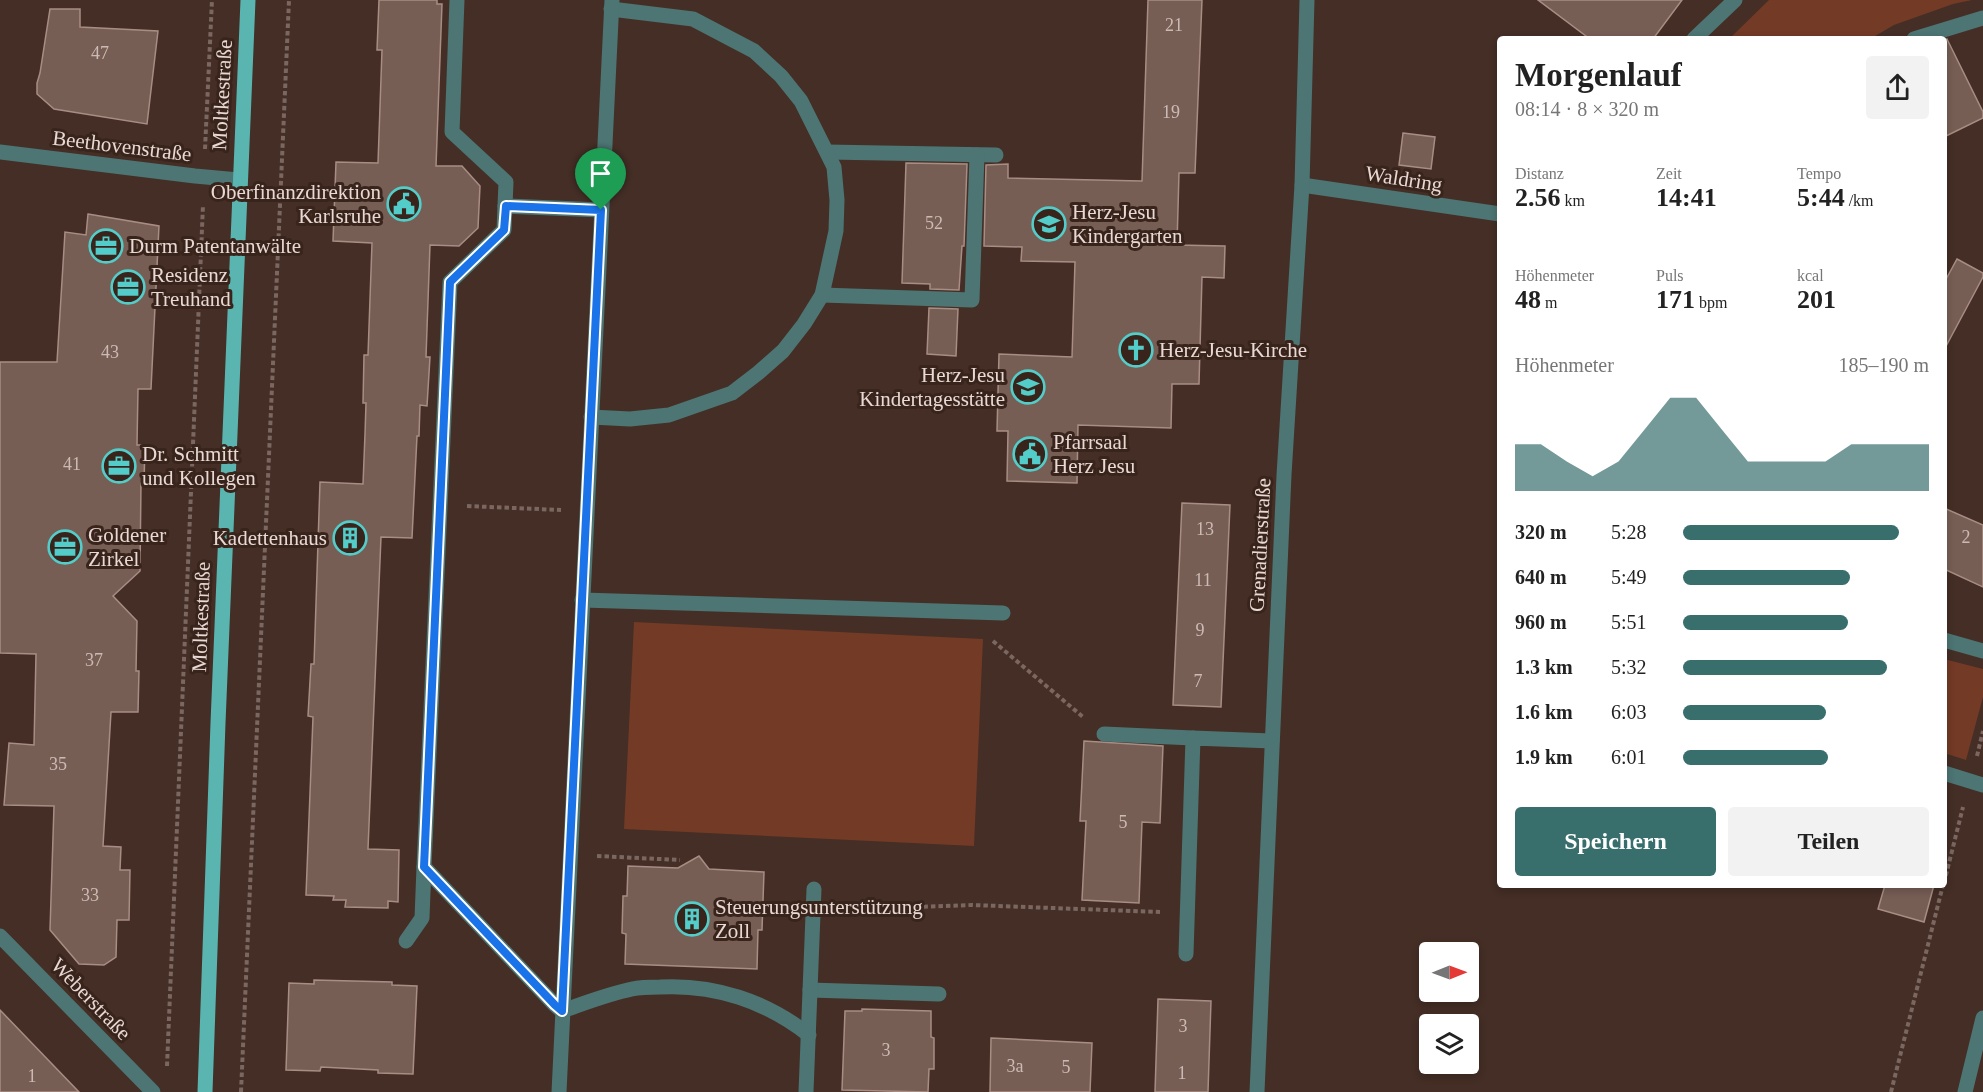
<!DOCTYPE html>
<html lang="de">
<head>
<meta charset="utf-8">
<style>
  :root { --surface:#fff; --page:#f2f2f2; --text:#222; --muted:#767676; --accent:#386f6d }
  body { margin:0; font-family:Georgia,serif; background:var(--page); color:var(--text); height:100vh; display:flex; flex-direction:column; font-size:22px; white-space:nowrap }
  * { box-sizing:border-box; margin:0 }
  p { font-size:20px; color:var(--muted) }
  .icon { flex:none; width:33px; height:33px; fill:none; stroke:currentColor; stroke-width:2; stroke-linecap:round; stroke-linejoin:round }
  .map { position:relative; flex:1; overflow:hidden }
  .drawer { position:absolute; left:1497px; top:36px; width:450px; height:852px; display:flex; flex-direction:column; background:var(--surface); border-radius:6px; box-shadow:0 3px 9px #0003 }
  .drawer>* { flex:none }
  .needle { width:39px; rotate:89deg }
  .controls { position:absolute; left:1419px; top:942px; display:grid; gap:12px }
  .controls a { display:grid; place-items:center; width:60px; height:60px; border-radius:6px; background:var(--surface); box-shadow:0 3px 9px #0003; font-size:30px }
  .pin { position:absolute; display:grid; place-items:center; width:51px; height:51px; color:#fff; margin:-62px -26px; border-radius:50% 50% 50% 0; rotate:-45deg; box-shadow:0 0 6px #0007 }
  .pin .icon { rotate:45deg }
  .round { display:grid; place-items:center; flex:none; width:63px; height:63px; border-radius:6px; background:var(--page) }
  .summary { display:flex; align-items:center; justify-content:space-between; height:102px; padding:0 18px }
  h1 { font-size:33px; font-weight:600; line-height:45px }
  .figures { display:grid; grid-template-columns:repeat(3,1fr); gap:9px; height:102px; padding:6px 18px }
  .figures div { display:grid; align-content:center }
  .figures b { font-size:26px; font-weight:600 }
  .figures small { font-size:16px; font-weight:400 }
  .figures p { font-size:16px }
  .chart { height:168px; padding:12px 18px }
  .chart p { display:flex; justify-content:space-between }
  .chart svg { width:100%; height:108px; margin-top:6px; fill:var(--accent); opacity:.7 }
  .button { display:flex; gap:12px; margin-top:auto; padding:12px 18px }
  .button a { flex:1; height:69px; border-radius:6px; background:var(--accent); color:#fff; font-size:24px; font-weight:600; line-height:69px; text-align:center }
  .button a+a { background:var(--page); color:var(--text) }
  ul { padding:0 18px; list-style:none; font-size:20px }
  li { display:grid; grid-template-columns:96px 72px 1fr; align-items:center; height:45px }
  li i { height:15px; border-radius:8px; background:var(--accent) }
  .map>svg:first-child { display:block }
  .green { fill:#733a26 }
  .building { fill:#775e55; stroke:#a88d84; stroke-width:1.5 }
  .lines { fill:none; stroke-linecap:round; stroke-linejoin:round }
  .path { stroke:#7b6760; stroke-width:4; stroke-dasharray:4.5 3; stroke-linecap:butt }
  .minor { stroke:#4c7573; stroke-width:15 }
  .major { stroke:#5ab5b1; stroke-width:15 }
  .route-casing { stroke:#fff; stroke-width:12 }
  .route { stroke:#1a73e8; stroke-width:8 }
  .labels { text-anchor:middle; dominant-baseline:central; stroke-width:6; stroke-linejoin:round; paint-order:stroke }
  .number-label { font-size:18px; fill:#ccbab4 }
  .street-label { font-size:21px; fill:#e8d9d4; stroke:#39241c }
  .poi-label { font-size:21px; fill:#e8d9d4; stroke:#39241c; text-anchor:start }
</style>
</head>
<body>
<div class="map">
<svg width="1983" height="1092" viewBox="0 0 1983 1092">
  <rect width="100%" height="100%" fill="#442e26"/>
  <g class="green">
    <path d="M 1769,0 L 1972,0 L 1953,4 L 1894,25 L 1870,39 L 1729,39 Z"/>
    <path d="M 634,622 L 983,639 L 974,846 L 624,829 Z"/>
    <path d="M 1944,659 L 1983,669 L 1983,697 L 1966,760 L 1944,753 Z"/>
  </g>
  <g class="building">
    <path d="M 379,0 L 437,0 L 437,4 L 442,4 L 436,166 L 462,166 L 480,186 L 478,228 L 459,246 L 430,245 L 426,357 L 430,357 L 427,406 L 420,405 L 419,436 L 417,436 L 412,538 L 381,537 L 368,849 L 399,850 L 398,902 L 388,901 L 388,908 L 345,907 L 346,900 L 333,900 L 334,896 L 306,895 L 313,717 L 308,716 L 311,664 L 314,664 L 320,482 L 363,484 L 365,434 L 366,403 L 363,403 L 364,355 L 368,355 L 372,243 L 333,241 L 336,162 L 378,163 L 382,50 L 377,50 Z"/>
    <path d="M 1148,0 L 1202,0 L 1195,173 L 1179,173 L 1177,245 L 1225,246 L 1224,278 L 1202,277 L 1199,384 L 1172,384 L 1171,428 L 1078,425 L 1077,483 L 1007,481 L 1008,431 L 997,431 L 999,354 L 1072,357 L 1075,262 L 1021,261 L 1022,247 L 984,246 L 986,165 L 1008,164 L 1008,178 L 1142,181 Z"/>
    <path d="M 1538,0 L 1682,0 L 1653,39 L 1590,39 Z"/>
    <path d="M 50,9 L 80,9 L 80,27 L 158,31 L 147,124 L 54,109 L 37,94 L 37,83 L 40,73 Z"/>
    <path d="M 1947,39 L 1983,112 L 1983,118 L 1944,137 L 1944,40 Z"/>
    <path d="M 1403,133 L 1435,137 L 1431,169 L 1399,165 Z"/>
    <path d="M 906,163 L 967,164 L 964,246 L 962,246 L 959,290 L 930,289 L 930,284 L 902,283 Z"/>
    <path d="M 88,214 L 159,226 L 151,389 L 138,389 L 137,445 L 145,445 L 144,483 L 141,483 L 140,571 L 113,596 L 137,621 L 136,671 L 139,671 L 138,712 L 111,712 L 103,846 L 121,847 L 120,870 L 130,870 L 129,920 L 117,920 L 116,957 L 104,965 L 79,964 L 50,930 L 54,806 L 4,805 L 9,743 L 34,745 L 36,654 L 0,653 L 0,362 L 57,362 L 65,232 L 86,235 Z"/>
    <path d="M 1957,259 L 1983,273 L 1983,277 L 1944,350 L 1944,283 Z"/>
    <path d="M 929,308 L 958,309 L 956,356 L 927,354 Z"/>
    <path d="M 1182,503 L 1230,505 L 1221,707 L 1173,705 Z"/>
    <path d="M 1944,508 L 1983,525 L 1983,587 L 1944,569 Z"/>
    <path d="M 1084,741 L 1163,746 L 1160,823 L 1142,822 L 1139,903 L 1082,900 L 1086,821 L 1080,821 Z"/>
    <path d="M 699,856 L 709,869 L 764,872 L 762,930 L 758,930 L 757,969 L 625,964 L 626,934 L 622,933 L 623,896 L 627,896 L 628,866 L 678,868 Z"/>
    <path d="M 1885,885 L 1934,885 L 1924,922 L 1878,909 Z"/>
    <path d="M 314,980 L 392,982 L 392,985 L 417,986 L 413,1074 L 378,1073 L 378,1070 L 321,1067 L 320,1071 L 286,1070 L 289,983 L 314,984 Z"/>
    <path d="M 1158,999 L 1211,1001 L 1208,1092 L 1155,1092 Z"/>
    <path d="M 862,1009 L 931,1011 L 931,1037 L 934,1038 L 934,1069 L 929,1069 L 928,1092 L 842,1090 L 845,1011 L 862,1011 Z"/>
    <path d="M 0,1010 L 26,1037 L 79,1092 L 0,1092 Z"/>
    <path d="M 991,1038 L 1092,1043 L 1090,1092 L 990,1092 Z"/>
  </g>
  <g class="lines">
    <g class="path">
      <path d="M 205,149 L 212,0"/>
      <path d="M 467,506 L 561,510"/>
      <path d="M 993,641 L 1083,717"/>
      <path d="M 1977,756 L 1983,731"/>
      <path d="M 597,856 L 680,860"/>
      <path d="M 1944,883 L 1963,807"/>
      <path d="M 841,906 L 886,908 L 972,905 L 1160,912"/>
      <path d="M 167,1066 L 203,205"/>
      <path d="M 241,1092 L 289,0"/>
      <path d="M 1891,1092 L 1943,885"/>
    </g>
    <g class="minor">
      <path d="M 457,0 L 452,132 L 506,182 L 504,230 L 450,282 L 424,867 L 555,1005 L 562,1011 C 585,1003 608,994 632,989 C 641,987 651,987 660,987 C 714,984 766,1001 809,1035"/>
      <path d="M 1694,39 L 1735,0"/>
      <path d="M 1914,39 L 1983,18"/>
      <path d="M 0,152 L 195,176 L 239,180"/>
      <path d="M 827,152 L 996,155"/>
      <path d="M 1302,185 L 1500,214"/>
      <path d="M 505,206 L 601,210"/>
      <path d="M 822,295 L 972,300 L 977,155"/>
      <path d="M 591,417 L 630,419 L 669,415 L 732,393 L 758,373 L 783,351 L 804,324 L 822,295 L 836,231 L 837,200 L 834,167 L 801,101 L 781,76 L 754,51 L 693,19 L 611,9"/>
      <path d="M 582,600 L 1003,613"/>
      <path d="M 1944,640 L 1983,651"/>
      <path d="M 1104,734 L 1193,738"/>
      <path d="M 1944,773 L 1983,785"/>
      <path d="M 0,936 L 153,1092"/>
      <path d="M 406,941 L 422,918 L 424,867"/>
      <path d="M 1186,954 L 1193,738 L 1272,741"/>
      <path d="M 810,990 L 939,994"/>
      <path d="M 559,1092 L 612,0"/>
      <path d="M 806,1092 L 814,889"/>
      <path d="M 1257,1092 L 1284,475 L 1302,185 L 1307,0"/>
      <path d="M 1965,1092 L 1983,1018"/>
    </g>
    <path class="major" d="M 205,1092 L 218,723 L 248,0"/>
  </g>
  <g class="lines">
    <g class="route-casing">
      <path id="route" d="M 506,206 L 601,210 L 562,1011 L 555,1005 L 424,867 L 450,282 L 504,230 Z"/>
    </g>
    <use href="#route" class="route"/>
  </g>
  <defs>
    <g id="civic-ring" transform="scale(1.725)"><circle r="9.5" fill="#39241c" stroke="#53cdc9" stroke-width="1.5"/><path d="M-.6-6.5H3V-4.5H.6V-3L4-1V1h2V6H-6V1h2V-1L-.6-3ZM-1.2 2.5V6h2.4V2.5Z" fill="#53cdc9"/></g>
    <g id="school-ring" transform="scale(1.725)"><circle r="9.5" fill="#39241c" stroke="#53cdc9" stroke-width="1.5"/><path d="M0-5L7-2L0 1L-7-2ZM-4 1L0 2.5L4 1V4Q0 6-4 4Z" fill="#53cdc9"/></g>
    <g id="office-ring" transform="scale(1.725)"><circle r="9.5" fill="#39241c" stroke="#53cdc9" stroke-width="1.5"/><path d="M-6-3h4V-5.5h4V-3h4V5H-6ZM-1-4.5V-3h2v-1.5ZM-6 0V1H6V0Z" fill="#53cdc9"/></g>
    <g id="church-ring" transform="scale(1.725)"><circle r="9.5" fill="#39241c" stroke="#53cdc9" stroke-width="1.5"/><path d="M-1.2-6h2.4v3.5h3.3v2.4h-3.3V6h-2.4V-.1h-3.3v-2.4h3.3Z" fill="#53cdc9"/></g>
    <g id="building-ring" transform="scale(1.725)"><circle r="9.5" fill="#39241c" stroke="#53cdc9" stroke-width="1.5"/><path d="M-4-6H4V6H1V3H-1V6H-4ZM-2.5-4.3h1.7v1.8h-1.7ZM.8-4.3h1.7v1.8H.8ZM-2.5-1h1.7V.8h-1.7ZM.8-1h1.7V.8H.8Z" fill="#53cdc9"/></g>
  </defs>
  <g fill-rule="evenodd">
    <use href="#civic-ring" x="404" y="204"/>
    <use href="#school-ring" x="1049" y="224"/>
    <use href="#office-ring" x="106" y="246"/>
    <use href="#office-ring" x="128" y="287"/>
    <use href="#church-ring" x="1136" y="350"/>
    <use href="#school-ring" x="1028" y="387"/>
    <use href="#civic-ring" x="1030" y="454"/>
    <use href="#office-ring" x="119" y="466"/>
    <use href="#building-ring" x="350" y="538"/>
    <use href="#office-ring" x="65" y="547"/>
    <use href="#building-ring" x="692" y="919"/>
  </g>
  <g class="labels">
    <g class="number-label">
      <text x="1174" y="25">21</text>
      <text x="100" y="53">47</text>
      <text x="1171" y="112">19</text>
      <text x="934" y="223">52</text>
      <text x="110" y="352">43</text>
      <text x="72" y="464">41</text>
      <text x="1205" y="529">13</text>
      <text x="1966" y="537">2</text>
      <text x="1203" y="580">11</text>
      <text x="1200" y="630">9</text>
      <text x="94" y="660">37</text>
      <text x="1198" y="681">7</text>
      <text x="58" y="764">35</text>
      <text x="1123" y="822">5</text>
      <text x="90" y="895">33</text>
      <text x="1183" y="1026">3</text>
      <text x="886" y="1050">3</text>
      <text x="1015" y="1066">3a</text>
      <text x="1066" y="1067">5</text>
      <text x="1182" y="1073">1</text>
      <text x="32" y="1076">1</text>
    </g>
    <g class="street-label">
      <text transform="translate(222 95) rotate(-87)">Moltkestraße</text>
      <text transform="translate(122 146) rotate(7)">Beethovenstraße</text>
      <text transform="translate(1404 179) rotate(9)">Waldring</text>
      <text transform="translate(1260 545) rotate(-87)">Grenadierstraße</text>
      <text transform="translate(201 617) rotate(-88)">Moltkestraße</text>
      <text transform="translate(91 999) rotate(46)">Weberstraße</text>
    </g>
    <g class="poi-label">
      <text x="381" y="192" text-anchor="end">Oberfinanzdirektion<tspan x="381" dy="24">Karlsruhe</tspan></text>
      <text x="1072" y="212">Herz-Jesu<tspan x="1072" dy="24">Kindergarten</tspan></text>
      <text x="129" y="246">Durm Patentanwälte</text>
      <text x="151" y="275">Residenz<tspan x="151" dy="24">Treuhand</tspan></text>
      <text x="1159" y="350">Herz-Jesu-Kirche</text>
      <text x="1005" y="375" text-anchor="end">Herz-Jesu<tspan x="1005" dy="24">Kindertagesstätte</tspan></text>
      <text x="1053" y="442">Pfarrsaal<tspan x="1053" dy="24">Herz Jesu</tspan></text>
      <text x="142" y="454">Dr. Schmitt<tspan x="142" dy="24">und Kollegen</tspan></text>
      <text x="88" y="535">Goldener<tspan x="88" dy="24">Zirkel</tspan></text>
      <text x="327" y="538" text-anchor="end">Kadettenhaus</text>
      <text x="715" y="907">Steuerungsunterstützung<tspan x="715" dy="24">Zoll</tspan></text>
    </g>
  </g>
</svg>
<div class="controls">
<a><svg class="needle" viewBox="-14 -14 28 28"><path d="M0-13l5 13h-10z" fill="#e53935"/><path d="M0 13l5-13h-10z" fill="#767676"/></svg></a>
<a><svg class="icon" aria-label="layers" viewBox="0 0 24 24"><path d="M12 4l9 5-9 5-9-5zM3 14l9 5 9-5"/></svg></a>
</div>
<div class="pin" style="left:601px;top:210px;background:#1e9e55"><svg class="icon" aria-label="arrive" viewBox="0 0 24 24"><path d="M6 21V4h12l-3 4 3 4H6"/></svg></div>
<section class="drawer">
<div class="summary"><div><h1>Morgenlauf</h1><p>08:14 · 8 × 320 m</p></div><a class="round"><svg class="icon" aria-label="share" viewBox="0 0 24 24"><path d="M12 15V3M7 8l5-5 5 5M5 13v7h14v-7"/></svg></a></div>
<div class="figures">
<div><p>Distanz</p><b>2.56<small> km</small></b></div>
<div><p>Zeit</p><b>14:41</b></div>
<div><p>Tempo</p><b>5:44<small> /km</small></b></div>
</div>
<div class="figures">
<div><p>Höhenmeter</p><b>48<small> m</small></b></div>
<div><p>Puls</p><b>171<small> bpm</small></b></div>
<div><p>kcal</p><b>201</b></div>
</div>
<div class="chart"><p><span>Höhenmeter</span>185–190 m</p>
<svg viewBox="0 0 160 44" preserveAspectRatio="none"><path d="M0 44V25L10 25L20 32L30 38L40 32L50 19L60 6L70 6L80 19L90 32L100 32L110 32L120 32L130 25L140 25L150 25L160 25V44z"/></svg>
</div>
<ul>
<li><b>320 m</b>5:28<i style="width:88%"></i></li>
<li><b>640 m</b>5:49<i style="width:68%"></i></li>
<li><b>960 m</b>5:51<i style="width:67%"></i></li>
<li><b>1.3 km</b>5:32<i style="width:83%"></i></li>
<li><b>1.6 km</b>6:03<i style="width:58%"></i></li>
<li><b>1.9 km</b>6:01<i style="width:59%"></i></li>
</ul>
<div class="button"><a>Speichern</a><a>Teilen</a></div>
</section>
</div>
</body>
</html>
